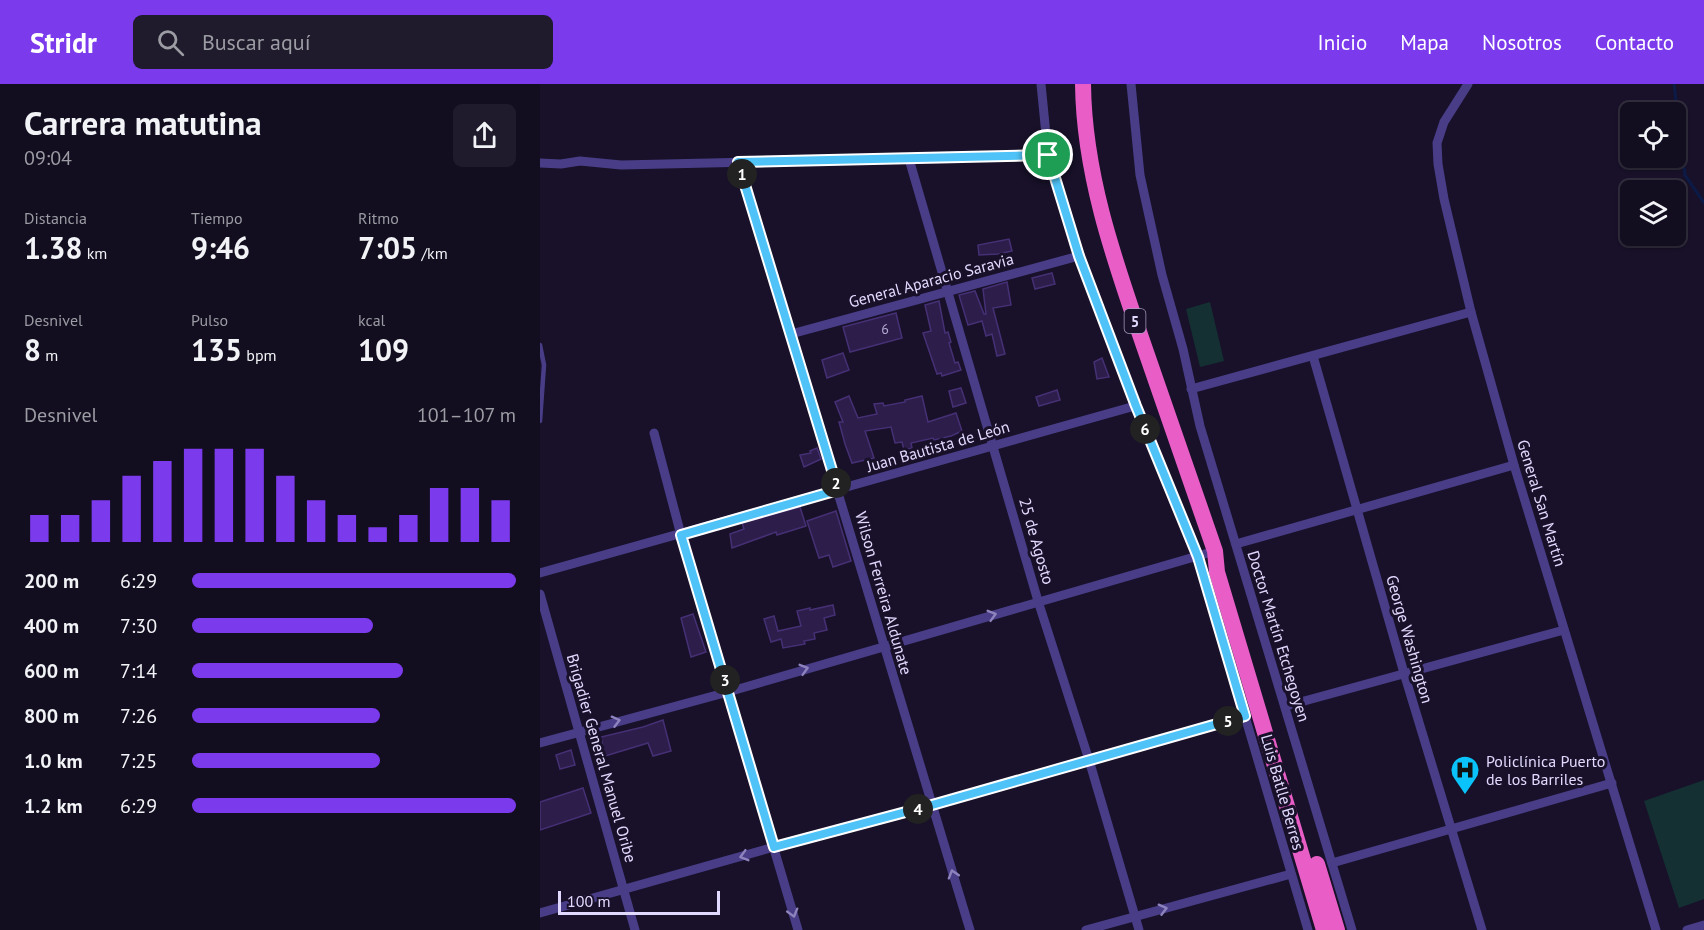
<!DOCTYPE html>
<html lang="es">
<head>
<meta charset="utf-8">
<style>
  :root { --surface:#120d1f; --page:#1f1b2c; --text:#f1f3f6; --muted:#9c9ca4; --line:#312d3d; --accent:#7c3aed }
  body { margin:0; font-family:"PT Sans",sans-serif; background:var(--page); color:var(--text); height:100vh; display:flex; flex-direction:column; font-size:22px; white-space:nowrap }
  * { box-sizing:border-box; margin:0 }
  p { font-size:20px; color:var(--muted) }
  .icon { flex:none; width:33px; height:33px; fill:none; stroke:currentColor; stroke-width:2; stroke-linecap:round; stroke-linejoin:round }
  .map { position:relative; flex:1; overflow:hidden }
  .panel { display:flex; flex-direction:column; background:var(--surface); width:540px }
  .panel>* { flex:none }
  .buttons { position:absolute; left:1080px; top:18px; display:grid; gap:12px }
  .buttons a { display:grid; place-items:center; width:66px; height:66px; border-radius:9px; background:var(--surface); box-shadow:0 2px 4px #0004,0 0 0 2px var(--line); font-size:30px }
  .scale { position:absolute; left:18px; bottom:15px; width:162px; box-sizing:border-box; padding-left:6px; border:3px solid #e2d9fe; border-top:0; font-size:16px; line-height:21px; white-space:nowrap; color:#e2d9fe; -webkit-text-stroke:4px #181129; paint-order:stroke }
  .pin { position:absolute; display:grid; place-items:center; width:51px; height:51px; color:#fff; margin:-26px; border:3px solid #fff; border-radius:50%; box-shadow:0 2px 6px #0007 }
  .km { position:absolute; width:30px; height:30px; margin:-15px; border-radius:50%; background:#222; color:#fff; font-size:16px; line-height:30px; text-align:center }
  .round { display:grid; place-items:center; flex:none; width:63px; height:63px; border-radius:9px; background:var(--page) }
  .overview { display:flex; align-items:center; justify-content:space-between; height:102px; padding:0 24px }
  h1 { font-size:33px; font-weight:700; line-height:45px }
  .stats { display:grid; grid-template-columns:repeat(3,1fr); gap:9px; height:102px; padding:6px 24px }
  .stats div { display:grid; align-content:center }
  .stats b { font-size:30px; font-weight:700 }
  .stats small { font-size:16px; font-weight:400 }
  .stats p { font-size:16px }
  .chart { height:168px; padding:12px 24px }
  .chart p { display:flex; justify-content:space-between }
  .chart svg { width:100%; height:108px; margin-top:6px; stroke:var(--accent); stroke-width:6 }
  ul { padding:0 24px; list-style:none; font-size:20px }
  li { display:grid; grid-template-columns:96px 72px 1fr; align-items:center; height:45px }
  li i { height:15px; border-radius:8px; background:var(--accent) }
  header { display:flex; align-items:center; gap:36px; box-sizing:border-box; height:84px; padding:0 30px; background:var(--accent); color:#fff }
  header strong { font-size:28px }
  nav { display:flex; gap:33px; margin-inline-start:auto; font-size:21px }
  .search { width:420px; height:54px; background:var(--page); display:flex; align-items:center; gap:15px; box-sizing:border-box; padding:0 21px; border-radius:9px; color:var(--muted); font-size:22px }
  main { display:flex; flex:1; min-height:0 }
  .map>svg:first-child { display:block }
  .green { fill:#143033 }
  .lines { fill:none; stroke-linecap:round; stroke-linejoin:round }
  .stream { stroke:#0c1a47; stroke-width:3 }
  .building { fill:#2c1d4a; stroke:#463075; stroke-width:1.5 }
  .service { stroke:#493d87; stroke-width:4.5 }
  .minor { stroke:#493d87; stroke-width:9 }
  .trunk { stroke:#e95dc6; stroke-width:16 }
  .oneway { stroke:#8e83bd }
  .route-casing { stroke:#fff; stroke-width:12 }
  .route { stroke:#4fc3f7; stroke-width:8 }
  .labels { text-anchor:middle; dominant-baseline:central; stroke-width:6; stroke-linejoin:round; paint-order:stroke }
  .number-label { font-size:14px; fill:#b4aad1 }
  .shield { fill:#181129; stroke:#a59dbe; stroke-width:1.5 }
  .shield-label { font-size:15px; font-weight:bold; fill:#e2d9fe }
  .street-label { font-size:16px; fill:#e2d9fe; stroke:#181129 }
  .poi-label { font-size:16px; fill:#e2d9fe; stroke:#181129; text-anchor:start }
</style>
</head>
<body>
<header>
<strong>Stridr</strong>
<div class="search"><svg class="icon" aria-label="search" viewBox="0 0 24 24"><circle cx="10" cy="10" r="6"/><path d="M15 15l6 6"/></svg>Buscar aquí</div>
<nav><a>Inicio</a><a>Mapa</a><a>Nosotros</a><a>Contacto</a></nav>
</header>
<main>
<section class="panel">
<div class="overview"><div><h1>Carrera matutina</h1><p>09:04</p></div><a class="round"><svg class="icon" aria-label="share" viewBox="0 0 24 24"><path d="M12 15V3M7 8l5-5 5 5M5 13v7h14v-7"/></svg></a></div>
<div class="stats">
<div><p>Distancia</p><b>1.38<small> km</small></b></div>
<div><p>Tiempo</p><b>9:46</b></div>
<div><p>Ritmo</p><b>7:05<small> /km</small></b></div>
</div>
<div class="stats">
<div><p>Desnivel</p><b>8<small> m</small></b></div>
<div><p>Pulso</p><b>135<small> bpm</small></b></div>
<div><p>kcal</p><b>109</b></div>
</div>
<div class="chart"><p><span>Desnivel</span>101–107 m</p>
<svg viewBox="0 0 160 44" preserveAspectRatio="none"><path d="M5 44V33M15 44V33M25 44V27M35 44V17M45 44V11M55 44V6M65 44V6M75 44V6M85 44V17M95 44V27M105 44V33M115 44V38M125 44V33M135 44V22M145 44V22M155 44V27"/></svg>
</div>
<ul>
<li><b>200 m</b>6:29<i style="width:100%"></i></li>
<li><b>400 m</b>7:30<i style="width:56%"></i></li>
<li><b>600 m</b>7:14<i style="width:65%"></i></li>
<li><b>800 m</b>7:26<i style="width:58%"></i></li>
<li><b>1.0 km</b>7:25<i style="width:58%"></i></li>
<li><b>1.2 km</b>6:29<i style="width:100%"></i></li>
</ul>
</section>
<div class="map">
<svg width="1164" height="846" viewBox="0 0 1164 846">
  <rect width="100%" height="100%" fill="#181129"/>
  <g class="green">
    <path d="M 670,218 L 684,277 L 660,283 L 646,225 Z"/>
    <path d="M 1164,696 L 1164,815 L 1139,824 L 1104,717 Z"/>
  </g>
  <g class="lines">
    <path class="stream" d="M 1134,0 L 1145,91 L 1164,119"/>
  </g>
  <g class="building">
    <path d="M 469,155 L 472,167 L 458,170 L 439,171 L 438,161 Z"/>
    <path d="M 512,189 L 515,200 L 495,205 L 492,194 Z"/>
    <path d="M 467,198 L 471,221 L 453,224 L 465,270 L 457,272 L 452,250 L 446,252 L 442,237 L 428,241 L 419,211 L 435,207 L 444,230 L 446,230 L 443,205 Z"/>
    <path d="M 399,217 L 405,249 L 408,248 L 411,258 L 409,259 L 415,279 L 418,278 L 421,286 L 402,292 L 401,289 L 397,290 L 383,249 L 391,247 L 385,221 Z"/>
    <path d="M 356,229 L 362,254 L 310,268 L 303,243 Z"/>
    <path d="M 303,269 L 309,286 L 287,294 L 282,276 Z"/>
    <path d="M 562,274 L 569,293 L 557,295 L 554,278 Z"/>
    <path d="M 421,304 L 426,319 L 413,323 L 409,307 Z"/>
    <path d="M 517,306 L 520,316 L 499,322 L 496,313 Z"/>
    <path d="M 309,312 L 318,334 L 337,330 L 334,320 L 343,319 L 344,322 L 365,318 L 365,316 L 382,312 L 388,338 L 416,329 L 422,347 L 411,352 L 394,356 L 393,354 L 371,359 L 372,364 L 364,366 L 362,358 L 355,359 L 351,343 L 325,347 L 334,374 L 312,379 L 305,360 L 299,338 L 303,338 L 295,318 Z"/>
    <path d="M 277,364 L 281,375 L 264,383 L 260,371 L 271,369 L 270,367 Z"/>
    <path d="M 260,423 L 266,442 L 237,451 L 236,448 L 192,464 L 190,450 L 204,445 L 202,439 Z"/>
    <path d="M 296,427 L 311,477 L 293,483 L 289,471 L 279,474 L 267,437 Z"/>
    <path d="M 293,521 L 295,531 L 284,534 L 287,546 L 274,549 L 275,555 L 264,557 L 265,560 L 243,564 L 241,555 L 231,558 L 224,535 L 234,532 L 238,547 L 261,542 L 257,527 L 270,524 L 270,526 Z"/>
    <path d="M 153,530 L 166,568 L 151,573 L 141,534 Z"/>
    <path d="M 123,636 L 131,667 L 113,672 L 108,659 L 65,672 L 61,653 L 103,643 Z"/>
    <path d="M 31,666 L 35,681 L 20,685 L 16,671 Z"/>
    <path d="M 43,704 L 51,729 L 0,746 L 0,718 Z"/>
  </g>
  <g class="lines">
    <path class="service" d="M 0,261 L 4,281 L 0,337"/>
    <g class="minor">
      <path d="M 501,0 L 508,71 L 539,172 L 595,322 L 658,473 L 768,846"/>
      <path d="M 591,0 L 600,91 L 622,191 L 643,265 L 660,342 L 812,846"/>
      <path d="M 928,0 L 904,38 L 897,59 L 898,80 L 904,115 L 931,228 L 974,381 L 1116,846"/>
      <path d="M 369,75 L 498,517 L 549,676 L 599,846"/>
      <path d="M 198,78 L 430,846"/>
      <path d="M 0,79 L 21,80 L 40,77 L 81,81 L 508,71"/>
      <path d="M 251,250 L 539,172"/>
      <path d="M 773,272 L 864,589 L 942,846"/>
      <path d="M 651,305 L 931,228"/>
      <path d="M 114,349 L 141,451 L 258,846"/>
      <path d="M 696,460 L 974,381"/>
      <path d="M 0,489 L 595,322"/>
      <path d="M 0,510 L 95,846"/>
      <path d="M 746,622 L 1024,546"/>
      <path d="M 0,659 L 188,608 L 675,467"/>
      <path d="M 792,779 L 1072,699"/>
      <path d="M 0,829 L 234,763 L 392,721 L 705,632"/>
      <path d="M 546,846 L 751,790"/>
      <path d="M 1147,846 L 1164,841"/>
    </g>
    <g class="trunk">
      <path d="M 543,0 C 544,92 575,178 605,265 C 628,332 652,399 675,467 L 677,488 L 784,846"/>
      <path d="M 777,780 L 797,846"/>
    </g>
  </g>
  <defs><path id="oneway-chevron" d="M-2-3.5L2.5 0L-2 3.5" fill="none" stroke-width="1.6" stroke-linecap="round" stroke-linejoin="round" transform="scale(1.5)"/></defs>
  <g class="oneway">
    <use href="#oneway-chevron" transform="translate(452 531) rotate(-16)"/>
    <use href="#oneway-chevron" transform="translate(264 585) rotate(-16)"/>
    <use href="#oneway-chevron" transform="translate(76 637) rotate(-15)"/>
    <use href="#oneway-chevron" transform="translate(204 772) rotate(164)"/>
    <use href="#oneway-chevron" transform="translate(413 790) rotate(-107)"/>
    <use href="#oneway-chevron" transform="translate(623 825) rotate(-15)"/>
    <use href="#oneway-chevron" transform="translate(253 829) rotate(74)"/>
  </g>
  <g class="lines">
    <g class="route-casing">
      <path id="route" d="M 508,71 L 539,172 L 596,322 L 658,473 L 705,632 L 392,721 L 234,763 L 141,451 L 298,406 L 198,78 Z"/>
    </g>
    <use href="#route" class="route"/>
  </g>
  <defs>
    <g id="hospital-pin" transform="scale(1.5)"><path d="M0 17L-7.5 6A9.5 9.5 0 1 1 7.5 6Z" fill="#0ac3fa" stroke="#181129"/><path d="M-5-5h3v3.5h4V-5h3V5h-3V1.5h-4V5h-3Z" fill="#111"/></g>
  </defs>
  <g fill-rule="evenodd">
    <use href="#hospital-pin" x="925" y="686"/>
  </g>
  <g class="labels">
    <g class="number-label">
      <text x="345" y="245">6</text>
    </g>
    <rect class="shield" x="584.5" y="225" width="21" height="24" rx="4.5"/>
    <g class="shield-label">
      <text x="595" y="237">5</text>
    </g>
    <g class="street-label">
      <text transform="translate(391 196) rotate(-15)">General Aparacio Saravia</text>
      <text transform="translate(398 362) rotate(-16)">Juan Bautista de León</text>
      <text transform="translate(1002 419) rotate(73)">General San Martín</text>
      <text transform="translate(497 457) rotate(74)">25 de Agosto</text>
      <text transform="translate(344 509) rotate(74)">Wilson Ferreira Aldunate</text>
      <text transform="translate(739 552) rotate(73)">Doctor Martín Etchegoyen</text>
      <text transform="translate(870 555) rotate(74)">George Washington</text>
      <text transform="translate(62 674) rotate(74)">Brigadier General Manuel Oribe</text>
      <text transform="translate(743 708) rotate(74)">Luis Batlle Berres</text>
    </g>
    <g class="poi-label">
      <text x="946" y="677">Policlínica Puerto<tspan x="946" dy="18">de los Barriles</tspan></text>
    </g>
  </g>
</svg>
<div class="buttons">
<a><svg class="icon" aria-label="locate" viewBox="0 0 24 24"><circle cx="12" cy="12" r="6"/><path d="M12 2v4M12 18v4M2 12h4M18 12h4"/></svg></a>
<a><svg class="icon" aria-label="layers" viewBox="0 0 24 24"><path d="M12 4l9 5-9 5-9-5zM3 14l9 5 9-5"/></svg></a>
</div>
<div class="scale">100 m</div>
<div class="pin" style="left:508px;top:71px;background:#1e9e55"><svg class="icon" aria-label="arrive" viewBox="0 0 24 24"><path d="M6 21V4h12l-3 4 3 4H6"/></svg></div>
<b class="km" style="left:202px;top:90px">1</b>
<b class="km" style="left:296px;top:399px">2</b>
<b class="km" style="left:185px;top:596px">3</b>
<b class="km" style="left:378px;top:725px">4</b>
<b class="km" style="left:688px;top:637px">5</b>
<b class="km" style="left:605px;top:345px">6</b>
</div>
</main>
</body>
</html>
